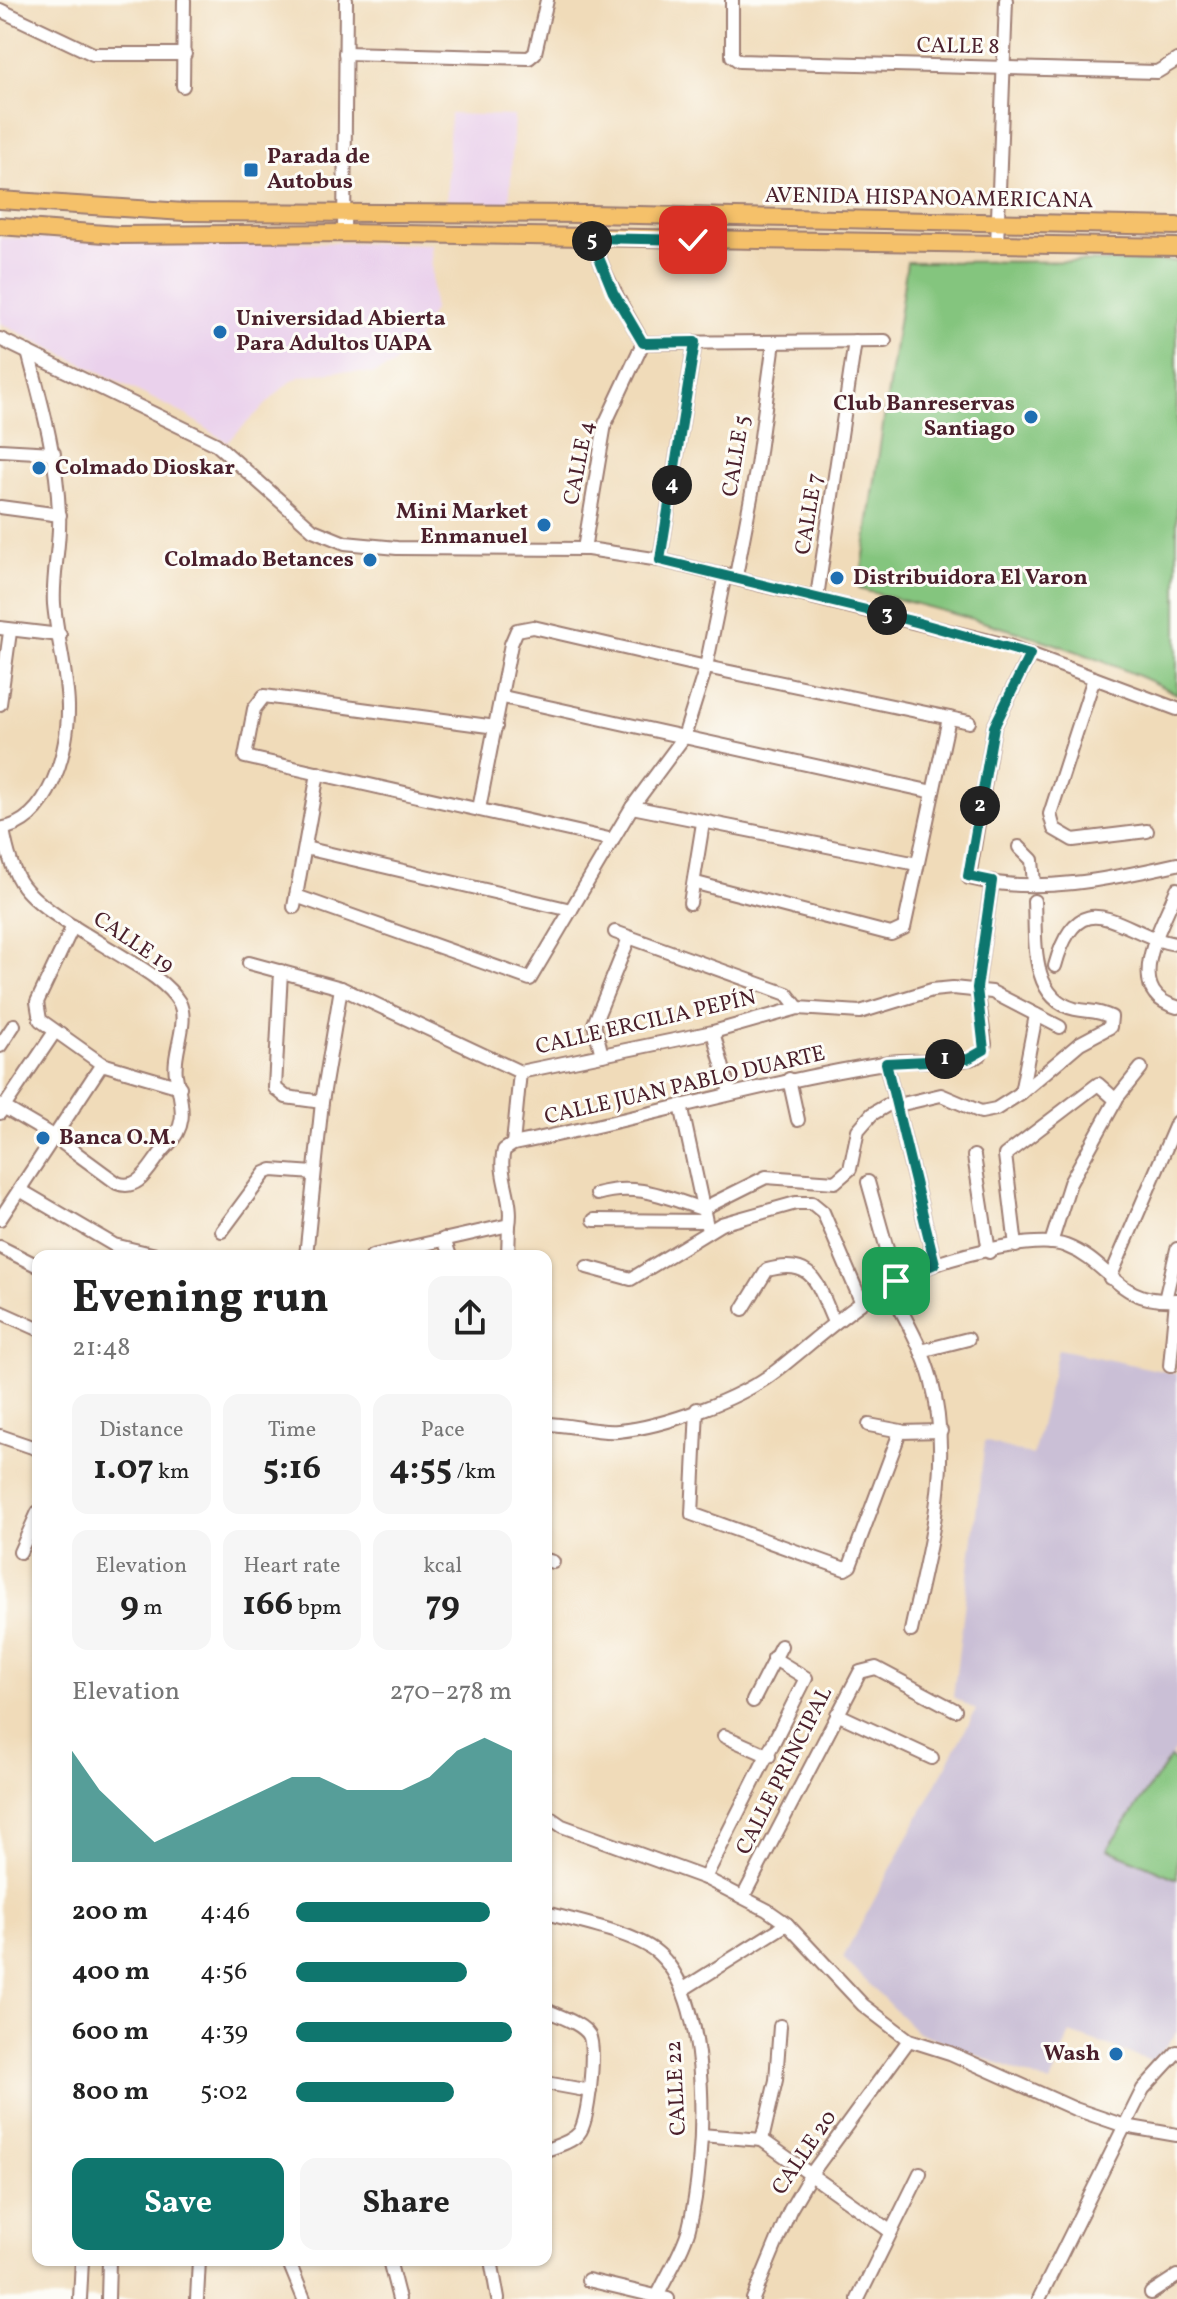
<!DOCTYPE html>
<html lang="en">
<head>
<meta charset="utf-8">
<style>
  :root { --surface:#fff; --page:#f6f6f6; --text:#222; --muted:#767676; --accent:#0f766e }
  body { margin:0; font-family:Vollkorn,serif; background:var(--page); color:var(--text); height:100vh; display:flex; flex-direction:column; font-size:30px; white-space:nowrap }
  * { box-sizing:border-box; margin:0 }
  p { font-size:26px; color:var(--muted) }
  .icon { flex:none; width:44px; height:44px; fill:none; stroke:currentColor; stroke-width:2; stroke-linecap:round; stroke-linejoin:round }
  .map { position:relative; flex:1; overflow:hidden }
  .side { position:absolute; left:32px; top:1250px; width:520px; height:1016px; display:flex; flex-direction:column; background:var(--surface); border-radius:16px; box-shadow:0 2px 6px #0004 }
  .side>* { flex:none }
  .pin { position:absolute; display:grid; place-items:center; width:68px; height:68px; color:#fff; margin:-34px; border-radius:16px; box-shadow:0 4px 12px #0006 }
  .km { position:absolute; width:40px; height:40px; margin:-20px; border-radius:50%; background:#222; color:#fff; font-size:22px; line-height:40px; text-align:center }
  .round { display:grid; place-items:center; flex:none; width:84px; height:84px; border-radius:16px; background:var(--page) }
  .summary { display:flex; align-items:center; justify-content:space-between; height:136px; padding:0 40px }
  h1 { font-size:44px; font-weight:700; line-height:60px }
  .figures { display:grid; grid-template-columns:repeat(3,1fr); gap:12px; height:136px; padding:8px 40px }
  .figures div { display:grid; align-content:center; border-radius:16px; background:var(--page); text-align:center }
  .figures b { font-size:34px; font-weight:700 }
  .figures small { font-size:22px; font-weight:400 }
  .figures p { font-size:22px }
  .chart { height:224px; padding:16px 40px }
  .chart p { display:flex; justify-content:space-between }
  .chart svg { width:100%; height:144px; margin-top:8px; fill:var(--accent); opacity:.7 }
  .button { display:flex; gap:16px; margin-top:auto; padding:16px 40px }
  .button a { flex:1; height:92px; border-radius:16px; background:var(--accent); color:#fff; font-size:32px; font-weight:700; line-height:92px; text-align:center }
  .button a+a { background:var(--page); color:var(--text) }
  ul { padding:0 40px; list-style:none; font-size:26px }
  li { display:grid; grid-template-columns:128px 96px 1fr; align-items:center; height:60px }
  li i { height:20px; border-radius:10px; background:var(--accent) }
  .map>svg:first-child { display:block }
  .built { fill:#ead1ec }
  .industrial { fill:#cabfd6 }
  .green { fill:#84c57e; stroke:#677254; stroke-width:2 }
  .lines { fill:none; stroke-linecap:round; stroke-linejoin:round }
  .minor-casing { stroke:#9d7d72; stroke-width:16 }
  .major-casing { stroke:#9d7d72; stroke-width:20 }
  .minor { stroke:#fff; stroke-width:12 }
  .major { stroke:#f5c16b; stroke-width:16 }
  .route-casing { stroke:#fff; stroke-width:16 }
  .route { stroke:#0f766e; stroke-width:10 }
  .poi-dot { fill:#1f6fb2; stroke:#fdfcf7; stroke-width:3 }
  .labels { text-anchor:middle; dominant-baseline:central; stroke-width:6; stroke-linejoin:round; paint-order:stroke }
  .street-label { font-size:22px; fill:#4a1f2b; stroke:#fdfcf7 }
  .poi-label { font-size:22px; font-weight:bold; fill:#4a1f2b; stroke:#fdfcf7; text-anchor:start }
</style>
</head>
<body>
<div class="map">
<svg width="1177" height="2299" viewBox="0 0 1177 2299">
  <rect width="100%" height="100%" fill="#fdfcf7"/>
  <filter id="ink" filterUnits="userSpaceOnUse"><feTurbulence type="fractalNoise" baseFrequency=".0125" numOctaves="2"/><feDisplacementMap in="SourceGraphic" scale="16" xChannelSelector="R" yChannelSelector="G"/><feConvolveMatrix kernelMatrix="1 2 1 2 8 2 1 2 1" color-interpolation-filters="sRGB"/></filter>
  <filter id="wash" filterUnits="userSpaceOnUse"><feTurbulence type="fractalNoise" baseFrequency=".006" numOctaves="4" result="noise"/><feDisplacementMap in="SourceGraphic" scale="32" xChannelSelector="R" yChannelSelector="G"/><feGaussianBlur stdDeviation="1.8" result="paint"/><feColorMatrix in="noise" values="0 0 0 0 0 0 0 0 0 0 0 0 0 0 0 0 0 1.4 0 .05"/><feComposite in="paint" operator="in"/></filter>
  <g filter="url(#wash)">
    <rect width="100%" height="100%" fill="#f0dbb9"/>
    <g class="built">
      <path d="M 450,114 L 514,116 L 509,213 L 446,213 Z"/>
      <path d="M 0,238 L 431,244 L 433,310 L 416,342 L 392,366 L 373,374 L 340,371 L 301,376 L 287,384 L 227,442 L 186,415 L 0,323 Z"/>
    </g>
    <path class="industrial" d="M 1058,1349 L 1177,1374 L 1177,1747 L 1171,1756 L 1177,1761 L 1177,2032 L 1154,2062 L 1070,2033 L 1050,2084 L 916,2031 L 843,1958 L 976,1710 L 953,1697 L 985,1441 L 1033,1456 Z"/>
    <g class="green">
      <path d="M 1177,261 L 1177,694 C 1076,643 967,617 859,589 L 907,262 Z"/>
      <path d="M 1170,1758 L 1177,1763 L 1177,1879 L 1107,1849 Z"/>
    </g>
  </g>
  <g filter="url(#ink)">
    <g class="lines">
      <g class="minor-casing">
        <g id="minor">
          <path d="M 732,0 L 732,56 L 739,61 L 1157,72 L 1177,60"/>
          <path d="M 0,10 L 93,54 L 185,54"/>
          <path d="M 345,53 L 529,58 L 535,53 L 547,0"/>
          <path d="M 183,86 L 184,0"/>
          <path d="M 589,214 C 593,261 620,302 643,343"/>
          <path d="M 344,233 L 346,0"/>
          <path d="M 997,245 L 1006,0"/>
          <path d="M 0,339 L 216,444 L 313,530 L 345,543 L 397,548 L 588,549 L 660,560 L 1006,645 L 1177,709"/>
          <path d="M 643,343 L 885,341"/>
          <path d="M 0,450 L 54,453"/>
          <path d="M 0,507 L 60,515"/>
          <path d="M 584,549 L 605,424 L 643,343"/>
          <path d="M 660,560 L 695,342"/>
          <path d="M 736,576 L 757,466 L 774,342"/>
          <path d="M 817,597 L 855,341"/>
          <path d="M 0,628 L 60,635"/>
          <path d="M 1030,654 L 994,727 L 969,878 C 1036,895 1111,879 1177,864"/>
          <path d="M 1094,678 L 1050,814 L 1054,829 L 1073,840 L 1147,831"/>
          <path d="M 503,697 L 933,792"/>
          <path d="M 0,704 L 10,632"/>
          <path d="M 496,727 L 264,696 L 254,709 L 245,757 L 613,840"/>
          <path d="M 632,807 L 917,864"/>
          <path d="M 479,809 L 511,644 L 517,630 L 533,627 L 706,667 L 725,574"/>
          <path d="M 0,829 C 50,822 69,749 68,706 C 67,672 57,638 54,604 C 52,574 61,543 59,513 C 57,457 42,405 28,352"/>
          <path d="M 1019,847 L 1032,860 L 1034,884"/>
          <path d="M 305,848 L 571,910"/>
          <path d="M 696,883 L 891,934 L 904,928 L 949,718"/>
          <path d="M 1177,889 C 1164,923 1120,992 1177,1007"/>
          <path d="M 296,896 L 530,979 L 632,807 L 684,737 L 706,667 L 969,722"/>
          <path d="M 690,903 L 703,823"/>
          <path d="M 294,907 L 318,773"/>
          <path d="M 73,926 L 37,1002 L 40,1020 L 102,1064 L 180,1087"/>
          <path d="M 615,932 L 787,994 L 798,1008"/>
          <path d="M 249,963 L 341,988 L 520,1072 L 713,1032 L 798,1008 L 860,1012 L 932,990 L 953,988 L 992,992 L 1060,1027"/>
          <path d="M 1055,966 C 1080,874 1125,938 1177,944"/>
          <path d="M 281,971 L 275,1088 L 286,1097 L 322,1102"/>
          <path d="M 713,1032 L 730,1093"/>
          <path d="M 0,1046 L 14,1025"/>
          <path d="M 602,1055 L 594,1024 L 629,938"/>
          <path d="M 886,1063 L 935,1264"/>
          <path d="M 789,1079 L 798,1120"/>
          <path d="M 1021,1093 L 1036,1015"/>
          <path d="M 1116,1099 L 1141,1068"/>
          <path d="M 0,1105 L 53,1136 L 117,1183 C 141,1193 151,1162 166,1147 C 190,1124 181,1104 176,1075 C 172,1053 190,1022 179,1002 C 168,984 145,970 128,960 C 98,941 44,913 23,886 C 11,870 6,847 3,829"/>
          <path d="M 681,1105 L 708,1231"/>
          <path d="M 898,1105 L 941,1095 L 981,1112 L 996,1109 L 1021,1093 L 1080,1043 L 1110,1027 L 1111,1017 C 1097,1010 1089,1012 1075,1009 C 1029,998 1036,937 1034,901"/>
          <path d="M 0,1113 L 54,1033"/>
          <path d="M 513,1144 L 520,1072"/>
          <path d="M 974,1156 L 989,1252"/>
          <path d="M 868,1182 L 896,1281"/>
          <path d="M 20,1190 L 114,1245 L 156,1255"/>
          <path d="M 597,1194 C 636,1182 665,1197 702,1209 L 766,1177 L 835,1182 L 850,1169 L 858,1130 L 872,1114 L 896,1100"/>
          <path d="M 0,1219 L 102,1064"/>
          <path d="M 594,1220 L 705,1221"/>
          <path d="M 222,1231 L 265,1173 L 272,1170 L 314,1173"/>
          <path d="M 444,1239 L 450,1256"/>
          <path d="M 1016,1246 L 1005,1155 L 1098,1084 L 1116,1100 L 1070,1183 L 1051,1243"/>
          <path d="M 0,1247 L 38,1266"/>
          <path d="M 306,1256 L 322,1102 L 341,988"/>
          <path d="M 372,1256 L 509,1225 C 514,1199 497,1174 504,1150 L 513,1144 C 640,1119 763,1082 890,1062 C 915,1058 961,1066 980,1055 L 985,1044 L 977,988 L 992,881"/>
          <path d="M 508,1256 L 509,1225"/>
          <path d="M 587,1267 L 631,1279 L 721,1224 L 796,1203 L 812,1203 L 823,1212 L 861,1301"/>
          <path d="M 1110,1278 L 1177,1122"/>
          <path d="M 888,1285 C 903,1315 922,1346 931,1379 C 954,1466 929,1546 911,1631"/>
          <path d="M 1165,1300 L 1177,1249"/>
          <path d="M 743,1309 L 767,1270 C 815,1257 817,1285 834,1322"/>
          <path d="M 0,1312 L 38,1329"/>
          <path d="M 921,1351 L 968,1339"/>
          <path d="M 1170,1366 L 1176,1300"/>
          <path d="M 697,1409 L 692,1514 L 845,1569 L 850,1566 L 900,1432 L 941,1431"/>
          <path d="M 546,1424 C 570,1424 595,1433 618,1431 C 664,1427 740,1399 776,1371 C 827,1331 872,1285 936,1264 C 965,1254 1038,1235 1066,1246 C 1113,1264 1115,1304 1177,1300"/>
          <path d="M 869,1425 L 901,1431"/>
          <path d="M 0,1436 L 38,1449"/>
          <path d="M 20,1552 L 38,1512"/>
          <path d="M 546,1560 L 553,1562"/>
          <path d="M 753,1701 L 781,1646"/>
          <path d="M 837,1714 L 932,1758"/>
          <path d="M 724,1736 L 769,1756"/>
          <path d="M 546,1815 L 562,1826 L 705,1878 L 767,1910 L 787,1924 L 863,2005 L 909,2040 L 950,2053 L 1075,2109 L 1125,2126 L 1177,2135"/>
          <path d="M 705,1878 L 806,1678 L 773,1658"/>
          <path d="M 743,1897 L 860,1672 L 876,1668 L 955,1710"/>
          <path d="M 546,1913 C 577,1922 638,1933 660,1955 C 713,2006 706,2161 689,2228 C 683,2251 668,2273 658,2295"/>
          <path d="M 682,1990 L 787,1924"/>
          <path d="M 546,2010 C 558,2016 582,2023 589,2035 C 596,2048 589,2121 579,2133 C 572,2142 557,2146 546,2150"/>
          <path d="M 546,2083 L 590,2091"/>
          <path d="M 701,2135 L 762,2140 L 890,2231"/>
          <path d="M 762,2140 L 776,2080 L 780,2026"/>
          <path d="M 288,2260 L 304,2299"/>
          <path d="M 389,2260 L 399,2299"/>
          <path d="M 491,2260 L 498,2299"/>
          <path d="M 588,2280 L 668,2299"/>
          <path d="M 1151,2293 L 1177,2276"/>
          <path d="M 80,2299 L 82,2260"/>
          <path d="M 108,2299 L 109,2260"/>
          <path d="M 197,2299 L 199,2260"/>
          <path d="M 753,2299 L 790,2210 L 811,2174 L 909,2040"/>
          <path d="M 858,2299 L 920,2173"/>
          <path d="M 1039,2299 L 1143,2089 L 1177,2052"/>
        </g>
      </g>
      <g class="major-casing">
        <g id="major">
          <path d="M 0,200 L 184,212 L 589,214 L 1177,226"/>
          <path d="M 0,226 L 118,235 L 344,233 L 1177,247"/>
        </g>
      </g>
      <use href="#minor" class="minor"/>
      <use href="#major" class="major"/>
    </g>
  </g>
  <g class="lines" filter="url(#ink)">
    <g class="route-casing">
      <path id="route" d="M 693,240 L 591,238 L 613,292 L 643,343 L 695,342 L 660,560 L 916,622 L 1030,654 L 994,727 L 968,876 L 992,881 L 977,988 L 984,1050 L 968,1059 L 886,1063 L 935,1264 L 896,1281"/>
    </g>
    <use href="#route" class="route"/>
  </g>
  <g class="poi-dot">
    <rect x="243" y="162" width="16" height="16" rx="4"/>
    <circle cx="220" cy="332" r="8"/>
    <circle cx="1031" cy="417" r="8"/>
    <circle cx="39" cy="468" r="8"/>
    <circle cx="544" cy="525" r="8"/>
    <circle cx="370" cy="560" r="8"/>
    <circle cx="837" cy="578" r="8"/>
    <circle cx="43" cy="1138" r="8"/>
    <circle cx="1116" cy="2054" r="8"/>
  </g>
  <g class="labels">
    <g class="street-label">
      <text transform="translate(958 47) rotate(1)">CALLE 8</text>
      <text transform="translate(929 199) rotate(1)">AVENIDA HISPANOAMERICANA</text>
      <text transform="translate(737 456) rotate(-81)">CALLE 5</text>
      <text transform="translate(580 463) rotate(-79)">CALLE 4</text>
      <text transform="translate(810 514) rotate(-81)">CALLE 7</text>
      <text transform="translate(133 943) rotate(34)">CALLE 19</text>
      <text transform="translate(646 1023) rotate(-13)">CALLE ERCILIA PEPÍN</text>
      <text transform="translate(685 1086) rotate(-13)">CALLE JUAN PABLO DUARTE</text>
      <text transform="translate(785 1771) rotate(-63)">CALLE PRINCIPAL</text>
      <text transform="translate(677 2088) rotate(-93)">CALLE 22</text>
      <text transform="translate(805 2153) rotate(-56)">CALLE 20</text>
    </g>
    <g class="poi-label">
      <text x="267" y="157">Parada de<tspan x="267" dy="25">Autobus</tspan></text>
      <text x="236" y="319">Universidad Abierta<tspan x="236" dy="25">Para Adultos UAPA</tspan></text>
      <text x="1015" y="404" text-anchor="end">Club Banreservas<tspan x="1015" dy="25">Santiago</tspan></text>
      <text x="55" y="468">Colmado Dioskar</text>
      <text x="528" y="512" text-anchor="end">Mini Market<tspan x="528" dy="25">Enmanuel</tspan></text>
      <text x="354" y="560" text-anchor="end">Colmado Betances</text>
      <text x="853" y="578">Distribuidora El Varon</text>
      <text x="59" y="1138">Banca O.M.</text>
      <text x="1100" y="2054" text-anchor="end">Wash</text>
    </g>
  </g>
</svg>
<div class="pin" style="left:896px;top:1281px;background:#1e9e55"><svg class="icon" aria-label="arrive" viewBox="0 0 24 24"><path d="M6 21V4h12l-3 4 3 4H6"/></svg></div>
<div class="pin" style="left:693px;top:240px;background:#d93025"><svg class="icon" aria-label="check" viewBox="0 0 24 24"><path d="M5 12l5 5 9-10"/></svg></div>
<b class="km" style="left:945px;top:1059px">1</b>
<b class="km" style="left:980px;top:806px">2</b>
<b class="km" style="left:887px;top:615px">3</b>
<b class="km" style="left:672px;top:485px">4</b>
<b class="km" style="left:592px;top:241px">5</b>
<section class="side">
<div class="summary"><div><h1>Evening run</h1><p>21:48</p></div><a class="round"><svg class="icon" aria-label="share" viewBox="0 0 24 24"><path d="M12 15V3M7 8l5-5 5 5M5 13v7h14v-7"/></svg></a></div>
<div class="figures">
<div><p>Distance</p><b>1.07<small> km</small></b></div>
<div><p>Time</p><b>5:16</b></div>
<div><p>Pace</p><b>4:55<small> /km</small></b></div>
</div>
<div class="figures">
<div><p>Elevation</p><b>9<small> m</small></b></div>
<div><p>Heart rate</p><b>166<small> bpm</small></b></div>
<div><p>kcal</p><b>79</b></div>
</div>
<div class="chart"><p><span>Elevation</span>270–278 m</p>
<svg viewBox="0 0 160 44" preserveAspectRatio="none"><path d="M0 44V10L10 22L20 30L30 38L40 34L50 30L60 26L70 22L80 18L90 18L100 22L110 22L120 22L130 18L140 10L150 6L160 10V44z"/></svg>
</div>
<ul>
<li><b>200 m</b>4:46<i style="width:90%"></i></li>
<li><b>400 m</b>4:56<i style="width:79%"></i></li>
<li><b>600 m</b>4:39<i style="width:100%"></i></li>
<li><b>800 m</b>5:02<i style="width:73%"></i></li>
</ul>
<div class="button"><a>Save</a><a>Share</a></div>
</section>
</div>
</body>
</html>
